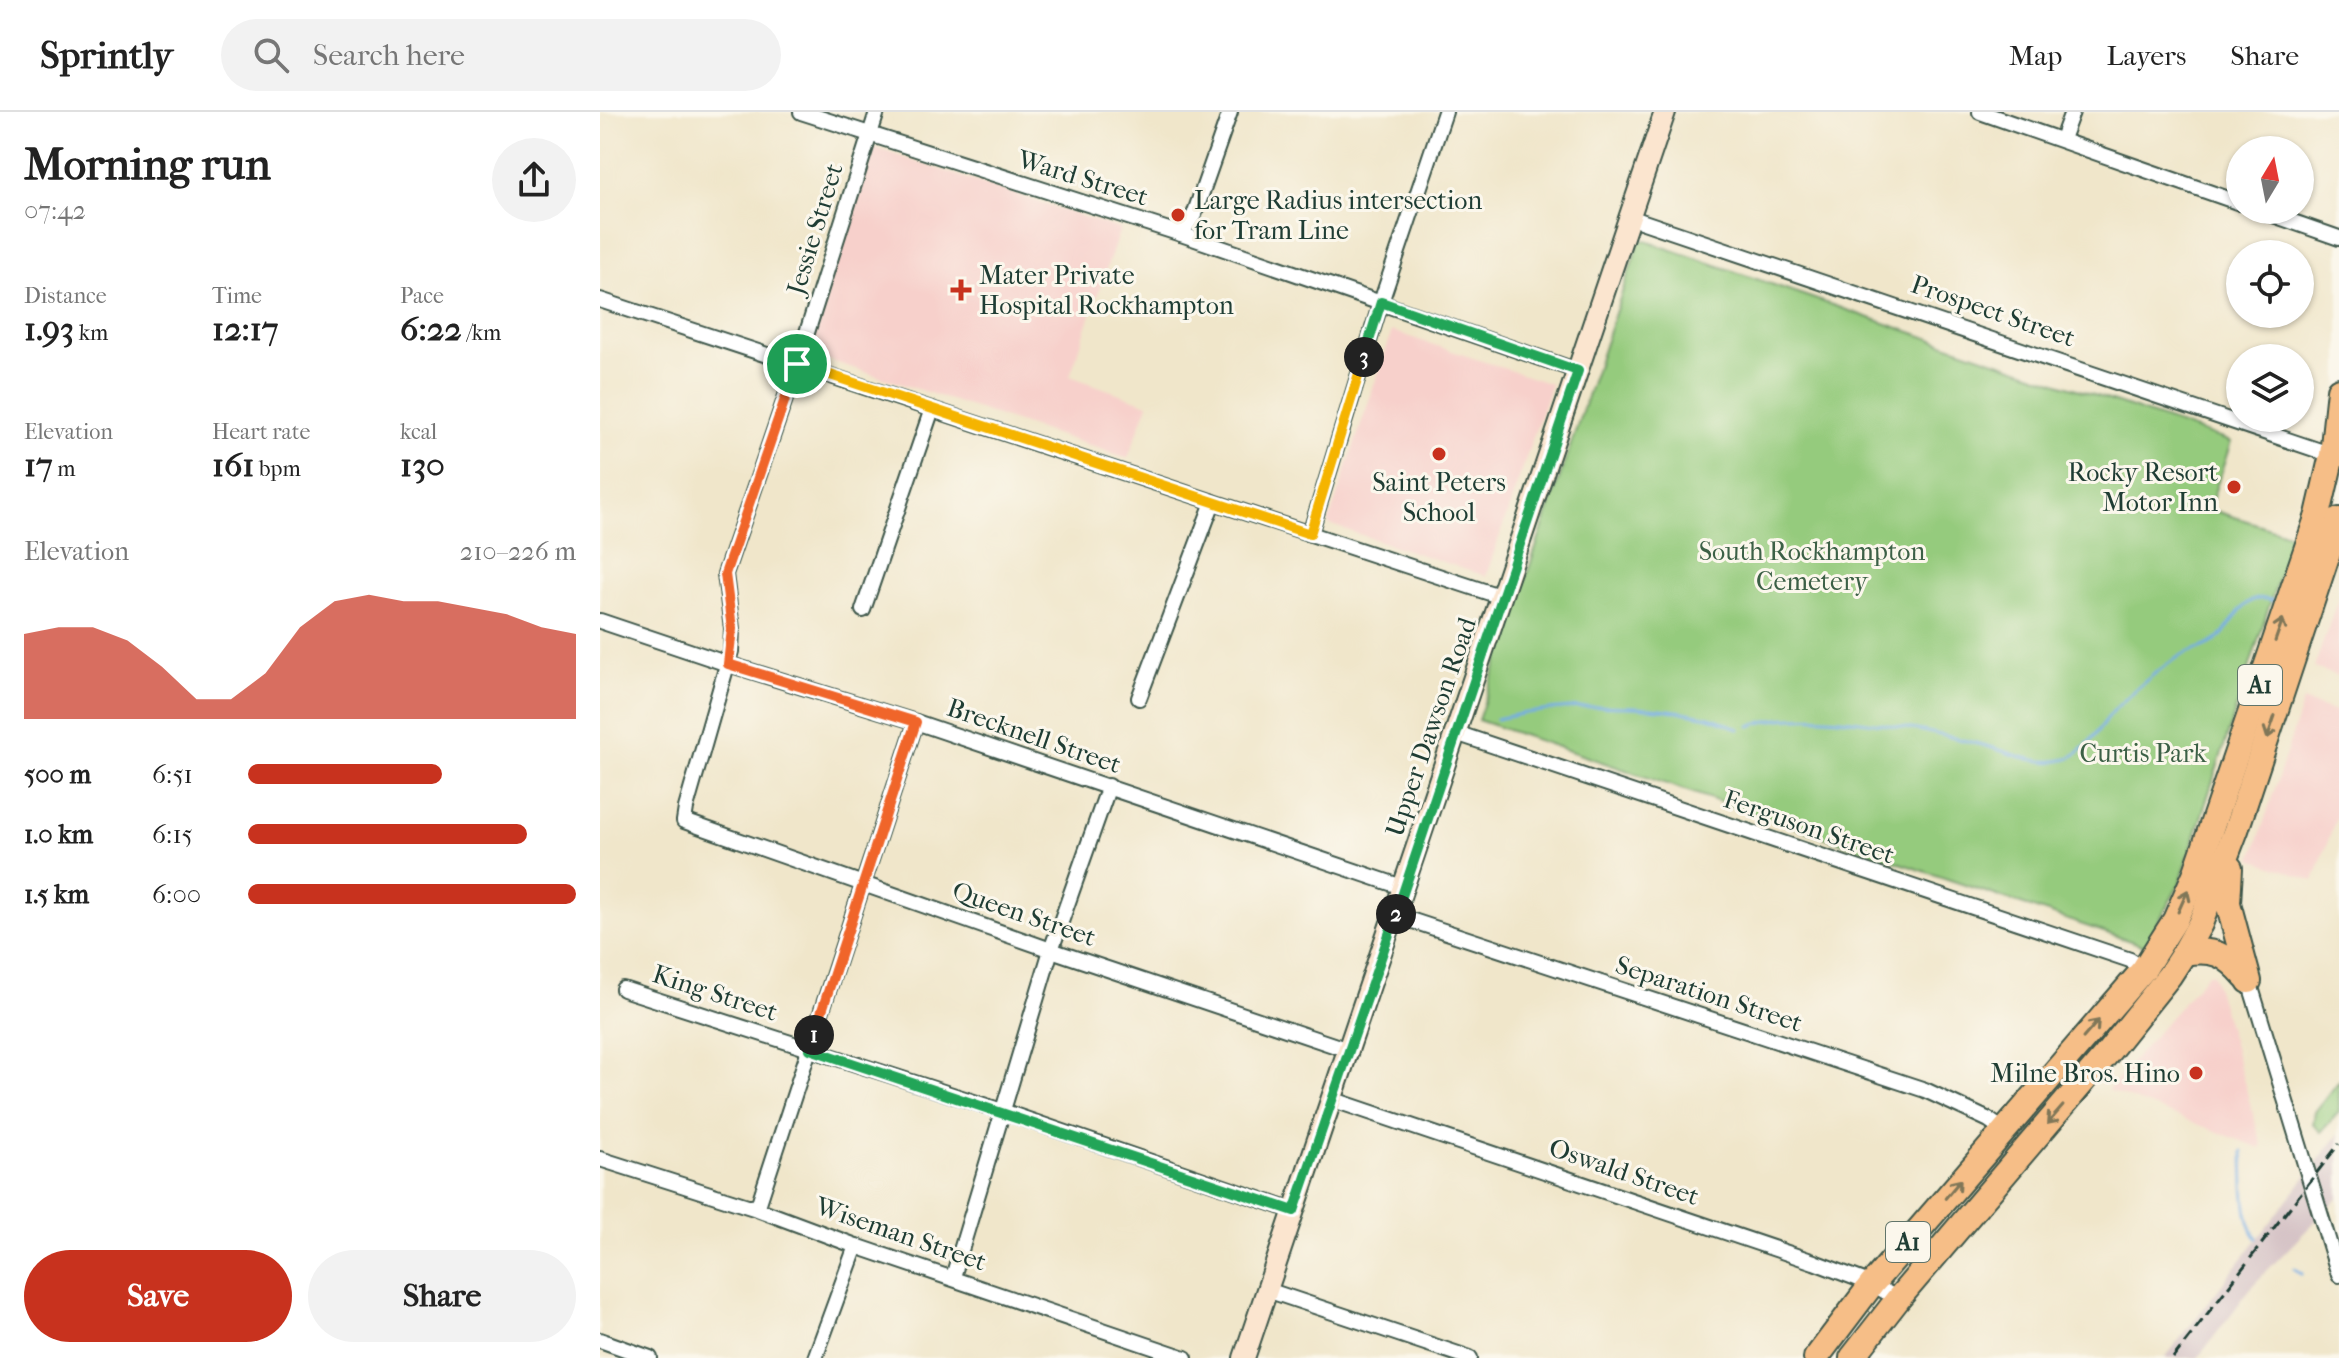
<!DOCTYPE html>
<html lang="en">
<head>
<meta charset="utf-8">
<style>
  :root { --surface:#fff; --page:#f2f2f2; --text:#222; --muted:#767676; --line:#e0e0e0; --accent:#c8321e }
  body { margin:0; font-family:"IM FELL French Canon",serif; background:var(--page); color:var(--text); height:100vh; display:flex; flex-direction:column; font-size:30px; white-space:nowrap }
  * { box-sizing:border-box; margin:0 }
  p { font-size:26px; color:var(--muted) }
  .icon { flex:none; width:44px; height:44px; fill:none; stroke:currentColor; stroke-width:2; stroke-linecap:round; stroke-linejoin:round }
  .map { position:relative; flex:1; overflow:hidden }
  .panel { display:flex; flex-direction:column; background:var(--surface); width:600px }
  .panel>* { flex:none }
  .needle { width:52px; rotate:10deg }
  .controls { position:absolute; left:1626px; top:24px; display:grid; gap:16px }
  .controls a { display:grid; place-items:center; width:88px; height:88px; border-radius:50%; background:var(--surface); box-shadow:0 2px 6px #0004; font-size:40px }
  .pin { position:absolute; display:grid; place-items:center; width:68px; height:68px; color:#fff; margin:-34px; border:4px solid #fff; border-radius:50%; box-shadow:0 2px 8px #0007 }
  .km { position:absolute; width:40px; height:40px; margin:-20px; border-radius:50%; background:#222; color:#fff; font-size:22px; line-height:40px; text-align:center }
  .round { display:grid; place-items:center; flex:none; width:84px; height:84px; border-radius:42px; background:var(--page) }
  .overview { display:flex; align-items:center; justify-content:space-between; height:136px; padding:0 24px }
  h1 { font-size:44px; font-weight:700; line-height:60px }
  .figures { display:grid; grid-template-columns:repeat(3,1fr); gap:12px; height:136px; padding:8px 24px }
  .figures div { display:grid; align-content:center }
  .figures b { font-size:34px; font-weight:700 }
  .figures small { font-size:22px; font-weight:400 }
  .figures p { font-size:22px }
  .chart { height:224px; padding:16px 24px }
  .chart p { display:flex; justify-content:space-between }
  .chart svg { width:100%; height:144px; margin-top:8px; fill:var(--accent); opacity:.7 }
  .button { display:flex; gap:16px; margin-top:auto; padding:16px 24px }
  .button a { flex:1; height:92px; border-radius:48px; background:var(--accent); color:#fff; font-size:32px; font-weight:700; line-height:92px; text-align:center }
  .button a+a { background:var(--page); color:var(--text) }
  ul { padding:0 24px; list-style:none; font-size:26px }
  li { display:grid; grid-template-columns:128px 96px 1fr; align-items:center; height:60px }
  li i { height:20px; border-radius:10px; background:var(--accent) }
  header { display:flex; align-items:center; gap:48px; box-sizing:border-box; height:112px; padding:0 40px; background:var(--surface); border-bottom:2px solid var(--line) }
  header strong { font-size:38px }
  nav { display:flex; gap:44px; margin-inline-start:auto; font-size:28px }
  .search { width:560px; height:72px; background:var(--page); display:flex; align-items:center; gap:20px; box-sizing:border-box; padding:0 28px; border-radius:44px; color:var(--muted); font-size:30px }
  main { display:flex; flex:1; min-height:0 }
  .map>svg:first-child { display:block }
  .built { fill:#f7d0cb }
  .industrial { fill:#d2bec2 }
  .green { fill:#95cb7d; stroke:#5a8458; stroke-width:2 }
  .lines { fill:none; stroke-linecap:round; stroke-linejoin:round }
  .stream { stroke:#73ace3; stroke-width:3 }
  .street-casing { stroke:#3e564a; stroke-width:18 }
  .secondary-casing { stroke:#3e564a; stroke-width:24 }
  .highway-casing { stroke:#3e564a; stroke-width:28 }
  .street { stroke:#fff; stroke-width:14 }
  .secondary { stroke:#fbe5cf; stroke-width:20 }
  .highway { stroke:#f6be87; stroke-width:24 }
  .rail { stroke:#1f3d34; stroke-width:3; stroke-dasharray:12 6; stroke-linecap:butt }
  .oneway { stroke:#807759 }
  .split-1-casing { stroke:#fff; stroke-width:16 }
  .split-2-casing { stroke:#fff; stroke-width:16 }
  .split-3-casing { stroke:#fff; stroke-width:16 }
  .split-4-casing { stroke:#fff; stroke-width:16 }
  .split-1 { stroke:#f0652b; stroke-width:10 }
  .split-2 { stroke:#22a559; stroke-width:10 }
  .split-3 { stroke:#22a559; stroke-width:10 }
  .split-4 { stroke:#f5b400; stroke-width:10 }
  .poi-dot { fill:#c8321e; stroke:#fbf7ec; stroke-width:3 }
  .labels { text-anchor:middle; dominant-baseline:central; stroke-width:6; stroke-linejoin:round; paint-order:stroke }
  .shield { fill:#fbf7ec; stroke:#61756b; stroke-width:2 }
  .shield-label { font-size:24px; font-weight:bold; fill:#1f3d34 }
  .street-label { font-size:26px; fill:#1f3d34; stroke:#fbf7ec }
  .poi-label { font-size:26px; fill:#1f3d34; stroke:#fbf7ec; text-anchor:start }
  .park-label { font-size:26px; fill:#3c6046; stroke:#fbf7ec }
</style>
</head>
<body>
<header>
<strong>Sprintly</strong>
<div class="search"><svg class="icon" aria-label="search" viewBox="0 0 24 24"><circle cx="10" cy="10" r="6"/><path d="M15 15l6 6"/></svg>Search here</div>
<nav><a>Map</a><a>Layers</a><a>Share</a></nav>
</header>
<main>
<section class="panel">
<div class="overview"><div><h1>Morning run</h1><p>07:42</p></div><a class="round"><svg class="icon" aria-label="share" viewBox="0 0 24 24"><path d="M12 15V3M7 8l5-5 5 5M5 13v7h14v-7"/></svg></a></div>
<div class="figures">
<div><p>Distance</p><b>1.93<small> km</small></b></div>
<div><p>Time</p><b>12:17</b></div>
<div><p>Pace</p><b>6:22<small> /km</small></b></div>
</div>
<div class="figures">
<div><p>Elevation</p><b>17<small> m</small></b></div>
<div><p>Heart rate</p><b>161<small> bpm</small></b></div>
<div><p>kcal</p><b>130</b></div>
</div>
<div class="chart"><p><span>Elevation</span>210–226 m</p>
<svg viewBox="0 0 160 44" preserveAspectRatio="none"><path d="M0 44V18L10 16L20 16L30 20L40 28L50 38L60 38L70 30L80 16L90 8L100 6L110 8L120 8L130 10L140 12L150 16L160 18V44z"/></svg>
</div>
<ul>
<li><b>500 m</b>6:51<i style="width:59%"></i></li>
<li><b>1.0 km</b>6:15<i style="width:85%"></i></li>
<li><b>1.5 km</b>6:00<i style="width:100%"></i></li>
</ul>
<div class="button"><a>Save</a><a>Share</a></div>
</section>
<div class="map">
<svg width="1739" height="1246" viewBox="0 0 1739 1246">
  <rect width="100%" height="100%" fill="#fbf7ec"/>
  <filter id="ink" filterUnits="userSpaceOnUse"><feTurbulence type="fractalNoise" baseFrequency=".0125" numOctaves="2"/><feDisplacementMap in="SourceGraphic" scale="16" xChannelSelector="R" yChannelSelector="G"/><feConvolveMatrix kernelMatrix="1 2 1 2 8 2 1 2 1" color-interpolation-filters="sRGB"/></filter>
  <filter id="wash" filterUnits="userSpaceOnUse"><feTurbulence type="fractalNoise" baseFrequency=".006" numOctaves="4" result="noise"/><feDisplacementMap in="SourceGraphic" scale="32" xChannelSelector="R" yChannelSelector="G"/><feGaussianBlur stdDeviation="1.8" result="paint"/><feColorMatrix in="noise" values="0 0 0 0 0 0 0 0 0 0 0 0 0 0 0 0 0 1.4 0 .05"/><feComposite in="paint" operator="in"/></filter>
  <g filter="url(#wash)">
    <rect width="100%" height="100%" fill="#f0e6ca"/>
    <g class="built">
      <path d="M 272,35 L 520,117 L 470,264 L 548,292 L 528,346 L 201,239 Z"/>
      <path d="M 792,219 L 951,272 L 886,464 L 728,412 Z"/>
      <path d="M 1739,484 L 1739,564 L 1714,556 Z"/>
      <path d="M 1703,589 L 1739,601 L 1739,697 L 1714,769 L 1652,747 Z"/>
      <path d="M 1608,861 L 1613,862 L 1662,1033 L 1660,1036 L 1508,978 Z"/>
    </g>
    <path class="industrial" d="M 1739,1022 L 1739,1085 L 1653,1173 L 1598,1246 L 1565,1246 Z"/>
    <g class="green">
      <path d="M 1040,127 L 1631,330 L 1609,397 L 1692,423 L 1580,771 L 1545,834 L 878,608 Z"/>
      <path d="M 1739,969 L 1739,1000 L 1721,1020 L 1713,1012 L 1715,1000 Z"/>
    </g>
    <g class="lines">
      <g class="stream">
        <path d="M 896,607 C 960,592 1039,590 1104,604 C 1116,606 1127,612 1139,617"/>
        <path d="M 1150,614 C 1205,592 1325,618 1383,633 C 1407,639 1441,656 1466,647 C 1491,639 1501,609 1520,592 C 1539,574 1559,556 1582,543 C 1593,538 1605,536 1615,529 C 1638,513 1639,477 1674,489"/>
        <path d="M 1643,1039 C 1644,1063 1642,1108 1657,1126"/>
        <path d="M 1694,1156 L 1702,1162"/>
      </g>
    </g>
  </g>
  <g filter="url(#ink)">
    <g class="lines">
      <g class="street-casing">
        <g id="street">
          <path d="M 201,0 L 581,122 L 978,259"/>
          <path d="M 277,0 L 197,252 L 125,462 L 132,517 L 131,539 L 86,696 L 84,709 L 451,838 L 748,938"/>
          <path d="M 1380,0 L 1640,91"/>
          <path d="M 1462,27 L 1472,0"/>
          <path d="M 1659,98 L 1739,126"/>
          <path d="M 1029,105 L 1732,343"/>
          <path d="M 581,122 L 594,103 L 630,0"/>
          <path d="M 0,188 L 902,485"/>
          <path d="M 710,422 L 781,190 L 845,0"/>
          <path d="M 263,498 L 332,297"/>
          <path d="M 0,509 L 128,552 L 316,610 L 805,776"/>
          <path d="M 539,586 L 613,390"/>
          <path d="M 856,621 L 1530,848 L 1544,857"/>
          <path d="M 795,803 L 1325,978 L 1389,1008 L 1403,1018"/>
          <path d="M 1649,869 L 1739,1163"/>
          <path d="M 23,877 L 402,999 L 694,1099"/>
          <path d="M 731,987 L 1214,1150 L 1272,1172 L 1298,1187"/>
          <path d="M 0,1047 L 157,1097 L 256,1134 L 585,1246"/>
          <path d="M 157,1097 L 316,610"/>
          <path d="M 353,1165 L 451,838 L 509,674"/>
          <path d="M 667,1178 L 870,1246"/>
          <path d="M 0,1228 L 50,1246"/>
          <path d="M 215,1246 L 256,1134"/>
        </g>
      </g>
      <g class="secondary-casing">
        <path id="secondary" d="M 644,1246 L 1065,0"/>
      </g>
      <g class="highway-casing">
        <g id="highway">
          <path d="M 1630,756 L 1628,791 L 1649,869"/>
          <path d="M 1584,841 C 1613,836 1626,842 1645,864"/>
          <path d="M 1216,1246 L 1272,1172 L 1544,857 L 1575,808 L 1596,760 L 1718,403 L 1732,343 L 1739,278"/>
          <path d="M 1252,1246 L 1298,1187 L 1505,944 L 1569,864 L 1584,841 L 1600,812 L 1636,718 L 1739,408"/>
        </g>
      </g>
      <use href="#street" class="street"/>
      <use href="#secondary" class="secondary"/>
      <use href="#highway" class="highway"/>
      <path class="rail" d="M 1573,1246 L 1739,1032"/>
    </g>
    <defs><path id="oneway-shaft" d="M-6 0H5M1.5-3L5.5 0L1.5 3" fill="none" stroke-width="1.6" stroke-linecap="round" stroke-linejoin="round" transform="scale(2)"/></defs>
    <g class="oneway">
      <use href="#oneway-shaft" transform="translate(1679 518) rotate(-71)"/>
      <use href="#oneway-shaft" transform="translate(1671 615) rotate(109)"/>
      <use href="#oneway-shaft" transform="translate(1583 789) rotate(-66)"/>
      <use href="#oneway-shaft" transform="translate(1491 917) rotate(-49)"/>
      <use href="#oneway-shaft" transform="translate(1455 1003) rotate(131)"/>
      <use href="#oneway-shaft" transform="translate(1353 1077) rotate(-50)"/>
    </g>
  </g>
  <g class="lines" filter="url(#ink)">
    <g class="split-1-casing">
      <path id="split-1" d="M 197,252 L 125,462 L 132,517 L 128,552 L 316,610 L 214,923"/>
    </g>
    <g class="split-2-casing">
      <path id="split-2" d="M 214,923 L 210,937 L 694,1099 L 796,802"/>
    </g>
    <g class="split-3-casing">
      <path id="split-3" d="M 764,245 L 781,190 L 978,259 L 796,802"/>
    </g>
    <g class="split-4-casing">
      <path id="split-4" d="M 197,252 L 710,422 L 764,245"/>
    </g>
    <use href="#split-1" class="split-1"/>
    <use href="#split-2" class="split-2"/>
    <use href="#split-3" class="split-3"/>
    <use href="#split-4" class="split-4"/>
  </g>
  <g class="poi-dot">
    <circle cx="578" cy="103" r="8"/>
    <path d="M357 166h8v8h8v8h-8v8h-8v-8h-8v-8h8z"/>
    <circle cx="839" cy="342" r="8"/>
    <circle cx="1634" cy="375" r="8"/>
    <circle cx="1596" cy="961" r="8"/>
  </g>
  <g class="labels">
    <g class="shield">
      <rect x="1638" y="553" width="44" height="40" rx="6"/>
      <rect x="1286" y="1110" width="44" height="40" rx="6"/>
    </g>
    <g class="shield-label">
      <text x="1660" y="573">A1</text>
      <text x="1308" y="1130">A1</text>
    </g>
    <g class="street-label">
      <text transform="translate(483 66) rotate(17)">Ward Street</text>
      <text transform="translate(215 117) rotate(-73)">Jessie Street</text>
      <text transform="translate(1393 199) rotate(19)">Prospect Street</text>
      <text transform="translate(831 615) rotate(-71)">Upper Dawson Road</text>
      <text transform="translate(434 624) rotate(19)">Brecknell Street</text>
      <text transform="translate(1209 715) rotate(19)">Ferguson Street</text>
      <text transform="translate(424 802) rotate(19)">Queen Street</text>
      <text transform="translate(115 881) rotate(18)">King Street</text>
      <text transform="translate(1109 882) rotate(18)">Separation Street</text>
      <text transform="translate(1024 1060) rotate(19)">Oswald Street</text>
      <text transform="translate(301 1122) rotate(19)">Wiseman Street</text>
    </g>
    <g class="poi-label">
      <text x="594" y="88">Large Radius intersection<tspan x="594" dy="30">for Tram Line</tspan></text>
      <text x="379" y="163">Mater Private<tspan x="379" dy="30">Hospital Rockhampton</tspan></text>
      <text x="1618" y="360" text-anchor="end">Rocky Resort<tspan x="1618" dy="30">Motor Inn</tspan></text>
      <text x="839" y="370" text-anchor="middle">Saint Peters<tspan x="839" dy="30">School</tspan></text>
      <text x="1580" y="961" text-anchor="end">Milne Bros. Hino</text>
    </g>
    <g class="park-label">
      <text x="1212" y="439">South Rockhampton<tspan x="1212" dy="30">Cemetery</tspan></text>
      <text x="1543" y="641">Curtis Park</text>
    </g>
  </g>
</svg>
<div class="controls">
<a><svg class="needle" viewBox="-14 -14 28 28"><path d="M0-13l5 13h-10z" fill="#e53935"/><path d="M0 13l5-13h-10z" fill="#767676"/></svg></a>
<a><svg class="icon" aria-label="locate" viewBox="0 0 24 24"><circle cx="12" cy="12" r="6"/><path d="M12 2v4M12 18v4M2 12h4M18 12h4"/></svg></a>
<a><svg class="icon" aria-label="layers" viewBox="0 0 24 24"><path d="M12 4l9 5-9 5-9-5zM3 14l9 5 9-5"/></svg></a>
</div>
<div class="pin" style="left:197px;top:252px;background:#1e9e55"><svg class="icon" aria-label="arrive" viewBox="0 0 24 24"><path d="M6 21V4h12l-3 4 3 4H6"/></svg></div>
<b class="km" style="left:214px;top:923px">1</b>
<b class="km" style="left:796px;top:802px">2</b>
<b class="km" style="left:764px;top:245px">3</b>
</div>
</main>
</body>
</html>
